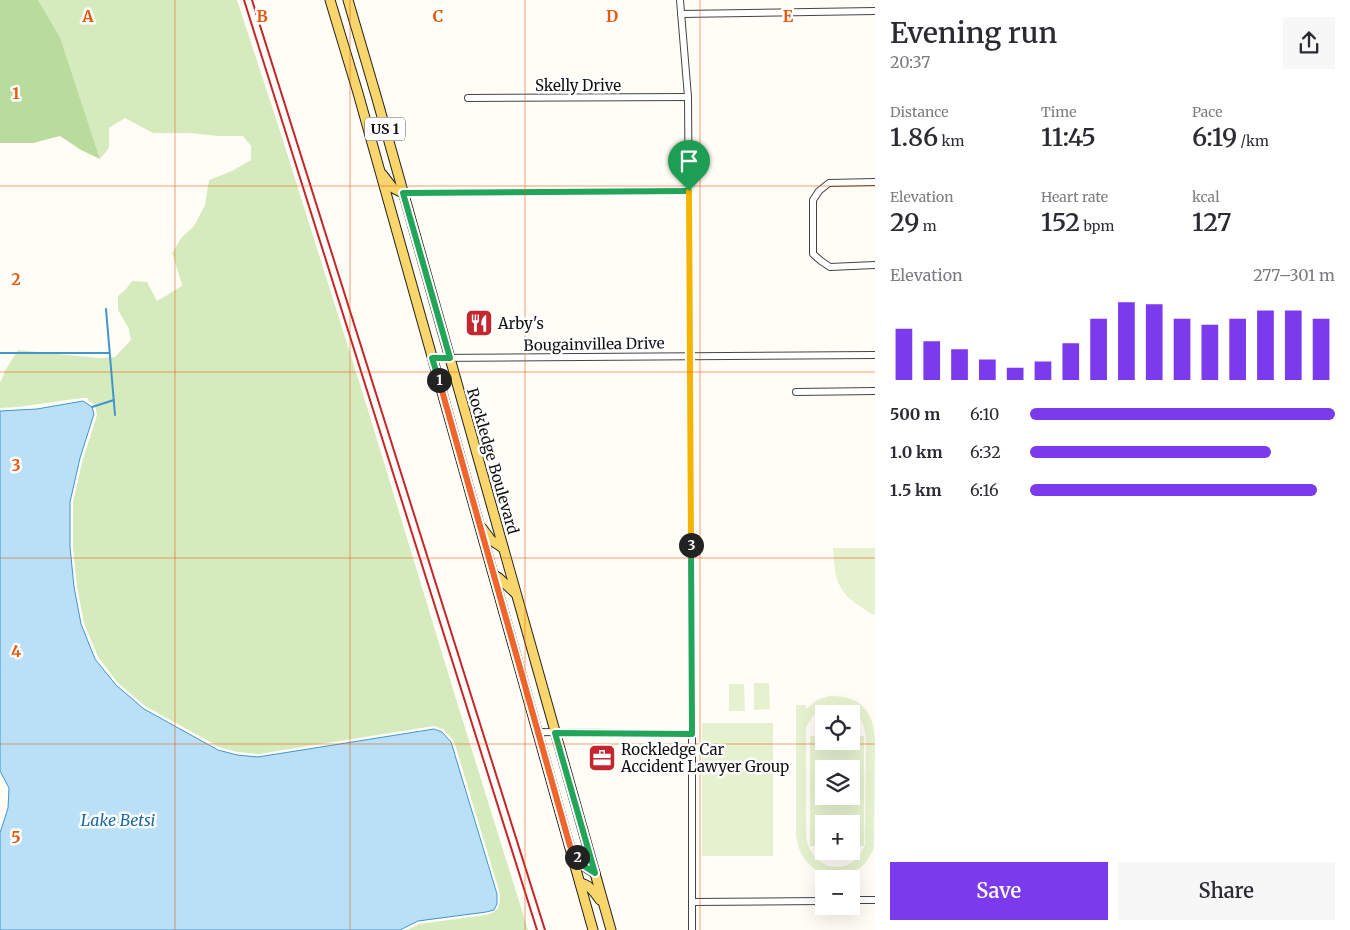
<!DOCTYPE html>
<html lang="en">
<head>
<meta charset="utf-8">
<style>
  :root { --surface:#fff; --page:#f7f7f7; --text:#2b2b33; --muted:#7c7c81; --accent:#7c3aed }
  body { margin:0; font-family:Merriweather,serif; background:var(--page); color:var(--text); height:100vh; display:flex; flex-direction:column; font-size:19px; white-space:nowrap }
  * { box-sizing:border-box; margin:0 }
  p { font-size:16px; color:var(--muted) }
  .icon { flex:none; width:28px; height:28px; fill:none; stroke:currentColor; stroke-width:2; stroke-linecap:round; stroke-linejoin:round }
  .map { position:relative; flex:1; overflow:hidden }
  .drawer { display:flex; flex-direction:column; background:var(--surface); width:475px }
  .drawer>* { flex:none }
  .tools { position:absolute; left:815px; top:705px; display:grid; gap:10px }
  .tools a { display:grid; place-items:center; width:45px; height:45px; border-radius:0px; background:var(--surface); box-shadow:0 5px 20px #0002; font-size:25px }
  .pin { position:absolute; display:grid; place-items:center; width:42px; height:42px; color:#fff; margin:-51px -21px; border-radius:50% 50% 50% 0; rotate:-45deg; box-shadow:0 0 5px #0007 }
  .pin .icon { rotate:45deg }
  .km { position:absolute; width:25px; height:25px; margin:-12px; border-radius:50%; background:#222; color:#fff; font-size:14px; line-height:25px; text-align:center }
  .round { display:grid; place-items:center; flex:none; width:52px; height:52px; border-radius:0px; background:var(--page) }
  .overview { display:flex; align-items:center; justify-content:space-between; height:85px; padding:0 15px }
  h1 { font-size:28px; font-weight:600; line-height:38px }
  .figures { display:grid; grid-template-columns:repeat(3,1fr); gap:8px; height:85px; padding:5px 15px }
  .figures div { display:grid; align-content:center }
  .figures b { font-size:25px; font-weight:600 }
  .figures small { font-size:14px; font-weight:400 }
  .figures p { font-size:14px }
  .chart { height:140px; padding:10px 15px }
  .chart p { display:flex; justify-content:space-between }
  .chart svg { width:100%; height:90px; margin-top:5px; stroke:var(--accent); stroke-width:6 }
  .button { display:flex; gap:10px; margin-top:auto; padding:10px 15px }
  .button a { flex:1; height:58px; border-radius:0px; background:var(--accent); color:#fff; font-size:20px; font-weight:600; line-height:58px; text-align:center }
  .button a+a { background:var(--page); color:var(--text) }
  ul { padding:0 15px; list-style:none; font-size:16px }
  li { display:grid; grid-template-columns:80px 60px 1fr; align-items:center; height:38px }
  li i { height:12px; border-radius:6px; background:var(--accent) }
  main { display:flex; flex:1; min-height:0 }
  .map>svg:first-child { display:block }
  .green { fill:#d5ebbd }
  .forest { fill:#b9dc9c }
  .pitch { fill:#e6f2cf; fill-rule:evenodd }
  .water { fill:#b9e0f7; stroke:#3f96cf }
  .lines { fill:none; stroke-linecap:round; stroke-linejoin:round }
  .stream { stroke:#3f96cf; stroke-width:2 }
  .minor-casing { stroke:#444; stroke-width:8 }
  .major-casing { stroke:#222; stroke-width:11 }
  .minor { stroke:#fff; stroke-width:6 }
  .major { stroke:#f9d66b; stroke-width:9 }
  .rail { stroke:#c4262e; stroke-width:2 }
  .split-1-casing { stroke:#fff; stroke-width:10 }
  .split-2-casing { stroke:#fff; stroke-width:10 }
  .split-3-casing { stroke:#fff; stroke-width:10 }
  .split-4-casing { stroke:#fff; stroke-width:10 }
  .split-1 { stroke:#22a559; stroke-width:6 }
  .split-2 { stroke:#f0652b; stroke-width:6 }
  .split-3 { stroke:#22a559; stroke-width:6 }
  .split-4 { stroke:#f5b400; stroke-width:6 }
  .grid { fill:none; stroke:#e8590c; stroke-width:1; stroke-opacity:0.55 }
  .labels { text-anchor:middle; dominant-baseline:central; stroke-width:5; stroke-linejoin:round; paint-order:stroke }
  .shield { fill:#fff; stroke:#585858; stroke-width:1 }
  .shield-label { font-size:14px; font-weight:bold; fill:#111 }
  .street-label { font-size:15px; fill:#111; stroke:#fff }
  .poi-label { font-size:15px; fill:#111; stroke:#fff; text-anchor:start }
  .water-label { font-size:16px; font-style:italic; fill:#1768a6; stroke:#fff }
  .grid-label { font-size:16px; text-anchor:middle; font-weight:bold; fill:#e8590c; stroke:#fff; stroke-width:5; stroke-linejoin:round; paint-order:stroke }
</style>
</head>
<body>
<main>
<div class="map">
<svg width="875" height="930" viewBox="0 0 875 930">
  <rect width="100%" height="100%" fill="#fffdf5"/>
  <path class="green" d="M 38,0 L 237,0 L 279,128 L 368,410 L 456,699 L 528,930 L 407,930 L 419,924 L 486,915 C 499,911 500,907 500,894 L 454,741 L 443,729 L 434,726 L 258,754 L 237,752 L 219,747 L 145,706 L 118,683 L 98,657 L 84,623 L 77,587 L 73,547 L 73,502 L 83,459 L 97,415 L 95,405 L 89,401 L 87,398 L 82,398 L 18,407 L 0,408 L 0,383 L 6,369 L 18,350 L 98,358 L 115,357 L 131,340 L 129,329 L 118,310 L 118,296 L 126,289 L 132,281 L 147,282 L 157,301 L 182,286 L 181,281 L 172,253 L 182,237 L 194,226 L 205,205 L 209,180 L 232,171 L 251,160 L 251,146 L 243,136 L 218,136 L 190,133 L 153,133 L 125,118 L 109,128 L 109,148 L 100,159 L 60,37 Z"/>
  <path class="forest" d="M 0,0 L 38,0 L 60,37 L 100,159 L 81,150 L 60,136 L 33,143 L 0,143 Z"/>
  <g class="pitch">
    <path d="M 833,548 L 875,548 L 875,615 C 869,613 865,610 861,607 C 835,591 835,575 833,548 Z"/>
    <path d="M 754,683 L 769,683 L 770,709 L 754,710 Z"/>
    <path d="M 729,684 L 744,684 L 745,711 L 729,711 Z"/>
    <path d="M 829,696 C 859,695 874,710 875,740 L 874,847 C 858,893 799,882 796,833 L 796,705 L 806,705 L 806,709 L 817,700 ZM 830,705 C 855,703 865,718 866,740 L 865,845 C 853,878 812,873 806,837 L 806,728 C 811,716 818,709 830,705 Z"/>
    <rect x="702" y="723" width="71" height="133"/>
    <path d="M 810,736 L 824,736 L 824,741 L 851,741 L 851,736 L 864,736 L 864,846 L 851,846 L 851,824 L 824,824 L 824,846 L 810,846 ZM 824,769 L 851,769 L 851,796 L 824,796 Z"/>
  </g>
  <path class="water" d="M 83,401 L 92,407 L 94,414 L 80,458 L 70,502 L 70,547 L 74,587 L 81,624 L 95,659 L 116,685 L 144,709 L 218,750 L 237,755 L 258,757 L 434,729 L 442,732 L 451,742 L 497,894 L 497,904 L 494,910 L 486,912 L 418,921 L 400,930 L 0,930 L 0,833 L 8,808 L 9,788 L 0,771 L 0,411 L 37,409 Z"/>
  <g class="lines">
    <g class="stream">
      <path d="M 106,309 L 115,415"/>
      <path d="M 0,353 L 109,353"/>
      <path d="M 92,407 L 114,400"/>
    </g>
    <g class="minor-casing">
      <g id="minor">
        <path d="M 680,0 L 688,97 L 692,669 L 692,930"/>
        <path d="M 681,14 L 875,11"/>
        <path d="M 468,98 L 688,97"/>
        <path d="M 875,182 L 829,183 L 819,191 L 813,200 L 813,254 L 821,261 L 830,267 L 875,265"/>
        <path d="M 403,193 L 689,191"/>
        <path d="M 432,358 L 875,355"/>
        <path d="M 796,392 L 875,391"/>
        <path d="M 538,732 L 692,734"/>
        <path d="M 851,900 L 875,900"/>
        <path d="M 692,902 L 824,901"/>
      </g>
    </g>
    <g class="major-casing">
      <g id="major">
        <path d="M 330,0 L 358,93 L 593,930"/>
        <path d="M 348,0 L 377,99 L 611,930"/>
        <path d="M 382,174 L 393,188 L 403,193"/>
        <path d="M 482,528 L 491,540 L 503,548"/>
        <path d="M 494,575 L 499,578 L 515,593"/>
        <path d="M 574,852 L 584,866 L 595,873"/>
        <path d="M 580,883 C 590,885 594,892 600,900"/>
      </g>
    </g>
    <use href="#minor" class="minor"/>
    <use href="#major" class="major"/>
    <g class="rail">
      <path d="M 244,0 L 537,930"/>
      <path d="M 252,0 L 545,930"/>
    </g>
  </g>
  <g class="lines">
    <g class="split-1-casing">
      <path id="split-1" d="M 439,380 L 432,358 L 450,358 L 403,193 L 689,191"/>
    </g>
    <g class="split-2-casing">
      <path id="split-2" d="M 439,380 L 570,846 L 577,857"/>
    </g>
    <g class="split-3-casing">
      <path id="split-3" d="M 577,857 L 584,866 L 595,873 L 555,733 L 692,734 L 691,545"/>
    </g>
    <g class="split-4-casing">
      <path id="split-4" d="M 689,191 L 691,545"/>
    </g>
    <use href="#split-1" class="split-1"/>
    <use href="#split-2" class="split-2"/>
    <use href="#split-3" class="split-3"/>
    <use href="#split-4" class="split-4"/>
  </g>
  <path class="grid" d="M 175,0 L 175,930M 350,0 L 350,930M 525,0 L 525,930M 700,0 L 700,930M 0,186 L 875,186M 0,372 L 875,372M 0,558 L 875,558M 0,744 L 875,744"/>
  <defs>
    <g id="restaurant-square" transform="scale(1.4375)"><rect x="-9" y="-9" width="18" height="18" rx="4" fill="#c4262e" stroke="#fff"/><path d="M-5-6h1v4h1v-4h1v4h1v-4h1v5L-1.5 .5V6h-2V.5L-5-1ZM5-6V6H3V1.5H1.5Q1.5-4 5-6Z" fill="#fff"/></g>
    <g id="office-square" transform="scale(1.4375)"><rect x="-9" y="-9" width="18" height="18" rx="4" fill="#c4262e" stroke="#fff"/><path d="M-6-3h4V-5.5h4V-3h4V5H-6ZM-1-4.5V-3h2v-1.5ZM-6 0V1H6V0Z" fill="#fff"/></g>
  </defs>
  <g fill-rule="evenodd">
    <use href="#restaurant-square" x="479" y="323"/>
    <use href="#office-square" x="602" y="758"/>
  </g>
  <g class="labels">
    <rect class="shield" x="365" y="117.5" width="40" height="23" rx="4"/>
    <g class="shield-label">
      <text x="385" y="129">US 1</text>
    </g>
    <g class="street-label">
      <text x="578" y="85">Skelly Drive</text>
      <text transform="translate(594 344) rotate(-1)">Bougainvillea Drive</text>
      <text transform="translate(493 461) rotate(74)">Rockledge Boulevard</text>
    </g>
    <g class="poi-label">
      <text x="498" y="323">Arby's</text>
      <text x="621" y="749">Rockledge Car<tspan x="621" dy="17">Accident Lawyer Group</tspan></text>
    </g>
    <g class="water-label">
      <text x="118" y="820">Lake Betsi</text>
    </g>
  </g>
  <g class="grid-label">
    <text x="88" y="22">A</text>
    <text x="262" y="22">B</text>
    <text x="438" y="22">C</text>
    <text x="612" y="22">D</text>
    <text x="788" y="22">E</text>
    <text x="16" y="99">1</text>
    <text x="16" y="285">2</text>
    <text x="16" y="471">3</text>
    <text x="16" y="657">4</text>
    <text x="16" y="843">5</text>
  </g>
</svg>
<div class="tools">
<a><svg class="icon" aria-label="locate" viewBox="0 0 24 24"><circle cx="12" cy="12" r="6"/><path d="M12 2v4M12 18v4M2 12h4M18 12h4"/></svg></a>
<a><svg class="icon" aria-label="layers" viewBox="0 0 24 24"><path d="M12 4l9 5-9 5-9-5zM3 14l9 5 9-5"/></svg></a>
<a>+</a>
<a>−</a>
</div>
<div class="pin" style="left:689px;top:191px;background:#1e9e55"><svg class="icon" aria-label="arrive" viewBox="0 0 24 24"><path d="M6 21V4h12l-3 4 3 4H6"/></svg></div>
<b class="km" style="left:439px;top:380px">1</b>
<b class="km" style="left:577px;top:857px">2</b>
<b class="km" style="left:691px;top:545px">3</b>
</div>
<section class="drawer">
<div class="overview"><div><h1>Evening run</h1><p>20:37</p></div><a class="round"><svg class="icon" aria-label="share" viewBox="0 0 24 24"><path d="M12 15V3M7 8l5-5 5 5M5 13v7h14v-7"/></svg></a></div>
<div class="figures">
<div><p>Distance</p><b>1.86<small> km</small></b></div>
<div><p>Time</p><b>11:45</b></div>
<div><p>Pace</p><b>6:19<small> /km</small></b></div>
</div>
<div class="figures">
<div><p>Elevation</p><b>29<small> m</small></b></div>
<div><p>Heart rate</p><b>152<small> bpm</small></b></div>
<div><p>kcal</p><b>127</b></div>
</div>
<div class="chart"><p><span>Elevation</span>277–301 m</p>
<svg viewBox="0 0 160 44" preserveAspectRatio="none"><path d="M5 44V19M15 44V25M25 44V29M35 44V34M45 44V38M55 44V35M65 44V26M75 44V14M85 44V6M95 44V7M105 44V14M115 44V17M125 44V14M135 44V10M145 44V10M155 44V14"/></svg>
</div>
<ul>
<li><b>500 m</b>6:10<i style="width:100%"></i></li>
<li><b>1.0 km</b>6:32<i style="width:79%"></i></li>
<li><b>1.5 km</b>6:16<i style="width:94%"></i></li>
</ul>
<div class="button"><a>Save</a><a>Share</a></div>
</section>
</main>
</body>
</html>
